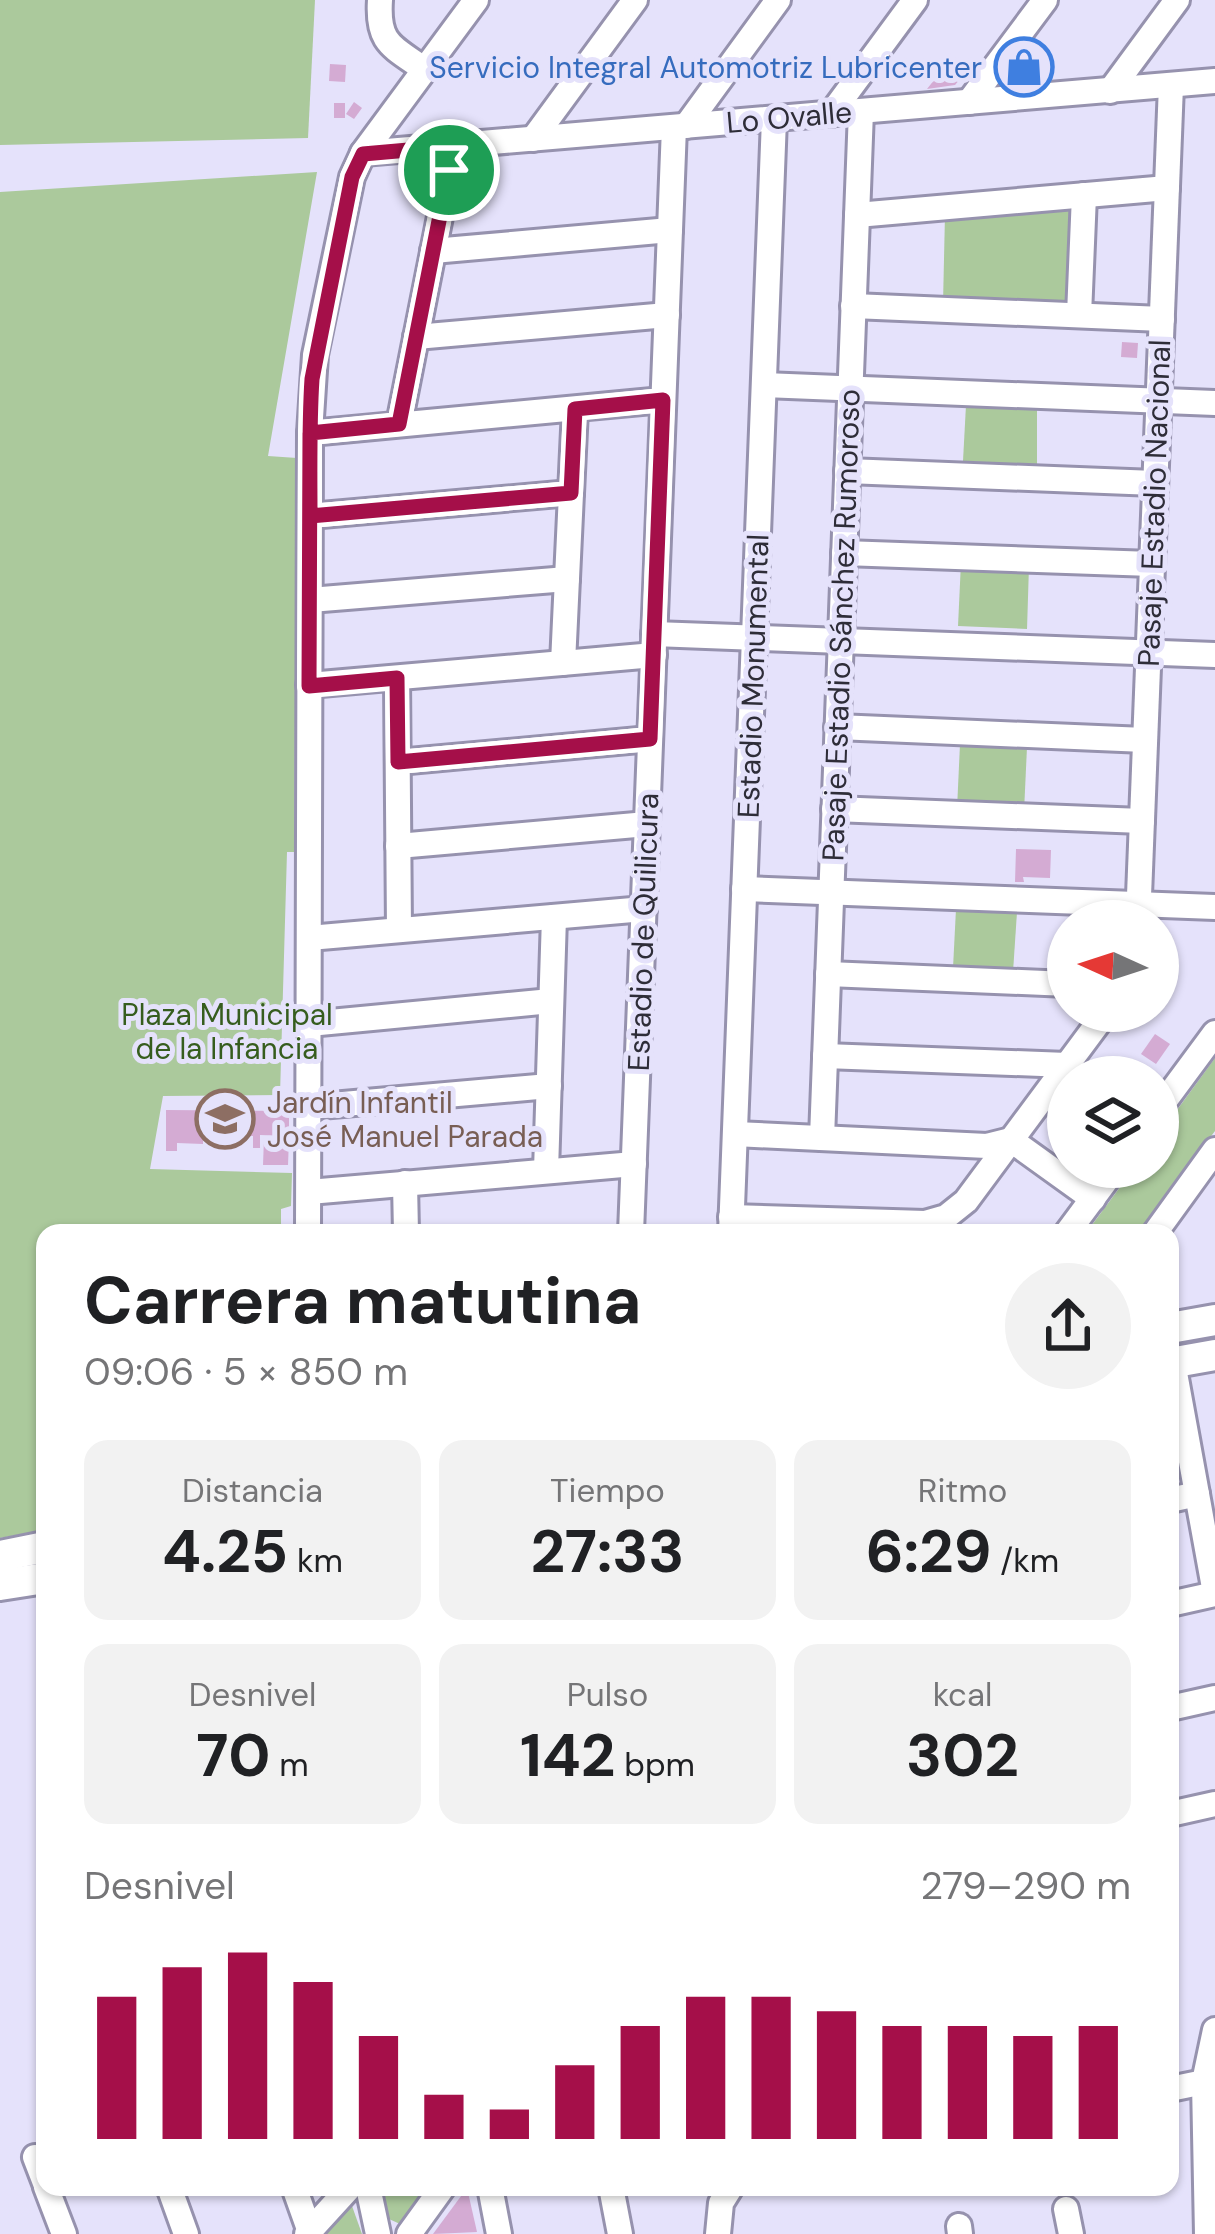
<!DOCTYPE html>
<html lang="es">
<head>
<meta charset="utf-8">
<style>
  :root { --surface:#fff; --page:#f2f2f2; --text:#202124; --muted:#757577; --accent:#a50f49 }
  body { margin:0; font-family:"DM Sans",sans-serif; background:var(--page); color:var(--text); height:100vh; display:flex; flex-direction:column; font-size:45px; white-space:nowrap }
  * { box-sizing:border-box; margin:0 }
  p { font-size:39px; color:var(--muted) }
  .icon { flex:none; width:66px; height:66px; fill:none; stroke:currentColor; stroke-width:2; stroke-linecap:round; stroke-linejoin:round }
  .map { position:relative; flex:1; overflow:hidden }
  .drawer { position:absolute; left:36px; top:1224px; width:1143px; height:972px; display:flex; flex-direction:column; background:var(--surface); border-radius:24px; box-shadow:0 3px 9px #0004 }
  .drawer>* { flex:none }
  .needle { width:78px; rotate:273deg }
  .controls { position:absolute; left:1047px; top:900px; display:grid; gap:24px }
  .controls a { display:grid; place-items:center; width:132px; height:132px; border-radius:50%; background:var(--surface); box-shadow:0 3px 9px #0004; font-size:60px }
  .pin { position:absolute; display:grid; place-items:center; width:102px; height:102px; color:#fff; margin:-51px; border:6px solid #fff; border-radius:50%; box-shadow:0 3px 12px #0007 }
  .round { display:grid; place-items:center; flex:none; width:126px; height:126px; border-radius:63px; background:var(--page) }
  .head { display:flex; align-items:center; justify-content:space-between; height:204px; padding:0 48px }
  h1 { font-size:66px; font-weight:700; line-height:90px }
  .metrics { display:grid; grid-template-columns:repeat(3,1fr); gap:18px; height:204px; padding:12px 48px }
  .metrics div { display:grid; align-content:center; border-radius:24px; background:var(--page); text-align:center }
  .metrics b { font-size:60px; font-weight:700 }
  .metrics small { font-size:33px; font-weight:400 }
  .metrics p { font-size:33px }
  .chart { height:336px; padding:24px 48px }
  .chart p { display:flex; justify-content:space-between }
  .chart svg { width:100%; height:216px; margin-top:12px; stroke:var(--accent); stroke-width:6 }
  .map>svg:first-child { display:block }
  .green { fill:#abc99c }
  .building { fill:#d4abd3 }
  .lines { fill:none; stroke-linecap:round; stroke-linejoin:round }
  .minor-casing { stroke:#9692ae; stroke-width:30 }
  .major-casing { stroke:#9692ae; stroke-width:36 }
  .minor { stroke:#fff; stroke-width:24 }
  .major { stroke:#fff; stroke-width:30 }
  .route-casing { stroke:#fff; stroke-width:24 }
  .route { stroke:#a50f49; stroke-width:15 }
  .labels { text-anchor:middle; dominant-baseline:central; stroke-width:10; stroke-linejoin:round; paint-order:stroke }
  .shop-label { font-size:30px; fill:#366cbe; stroke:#e5e2fb; text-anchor:end }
  .street-label { font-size:30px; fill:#2e2d38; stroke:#e5e2fb }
  .park-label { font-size:30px; fill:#365d1e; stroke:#e5e2fb }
  .education-label { font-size:30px; fill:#785e54; stroke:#e5e2fb; text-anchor:start }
</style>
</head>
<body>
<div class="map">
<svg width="1215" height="2234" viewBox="0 0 1215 2234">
  <rect width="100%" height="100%" fill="#e5e2fb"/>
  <g class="green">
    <path d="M 0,0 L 315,0 L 308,138 L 0,145 Z"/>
    <path d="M 317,172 L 268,456 L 297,458 L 294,852 L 287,852 L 280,1095 L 163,1096 L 150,1169 L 292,1173 L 291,1206 L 281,1209 L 281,1233 L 45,1233 L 45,1530 L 0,1538 L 0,192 Z"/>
    <path d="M 1075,208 L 1070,310 L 943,304 L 945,214 Z"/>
    <path d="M 966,405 L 1037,409 L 1037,465 L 963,461 Z"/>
    <path d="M 961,562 L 1029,565 L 1027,629 L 958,626 Z"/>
    <path d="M 960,744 L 1027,747 L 1024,812 L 957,809 Z"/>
    <path d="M 956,909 L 1017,912 L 1013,972 L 953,968 Z"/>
    <path d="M 1215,1058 L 1215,1131 L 1138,1233 L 1086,1233 L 1135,1167 L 1158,1167 L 1158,1136 Z"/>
    <path d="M 383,2187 L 428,2187 L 400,2224 L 389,2219 Z"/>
    <path d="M 352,2206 L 362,2234 L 322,2234 Z"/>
  </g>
  <g class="building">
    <path d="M 1027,40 L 1048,54 L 1031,80 L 998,82 Z"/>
    <path d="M 950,60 L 966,72 L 955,85 L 927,89 Z"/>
    <path d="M 330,64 L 346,65 L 345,82 L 329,81 Z"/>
    <path d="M 354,102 L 362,108 L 354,119 L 346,114 Z"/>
    <rect x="334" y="103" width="11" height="15"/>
    <path d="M 1122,342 L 1138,343 L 1137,358 L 1121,357 Z"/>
    <path d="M 1016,849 L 1051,850 L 1050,878 L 1023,877 L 1024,882 L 1015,882 Z"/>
    <path d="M 1155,1034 L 1170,1044 L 1156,1064 L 1141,1054 Z"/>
    <path d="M 166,1110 L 289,1111 L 289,1136 L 260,1135 L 260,1148 L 253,1148 L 253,1136 L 203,1136 L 203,1144 L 177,1143 L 177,1151 L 166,1151 Z"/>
    <path d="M 264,1138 L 289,1139 L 288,1165 L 263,1165 Z"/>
    <path d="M 467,2188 L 477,2232 L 433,2234 Z"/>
  </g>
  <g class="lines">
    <g class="minor-casing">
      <g id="minor">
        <path d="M 380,0 C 377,44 392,46 425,70"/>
        <path d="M 1110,91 L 1177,0"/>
        <path d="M 969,102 L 1045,0"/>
        <path d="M 831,114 L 915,0"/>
        <path d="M 686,126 L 778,0"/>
        <path d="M 533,139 L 635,0"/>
        <path d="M 363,153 L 1215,81"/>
        <path d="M 857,215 L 1167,188"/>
        <path d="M 433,251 L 670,230"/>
        <path d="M 853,306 L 1162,319"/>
        <path d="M 1079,315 L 1084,195"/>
        <path d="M 416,337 L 667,315"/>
        <path d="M 764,385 L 1215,403"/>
        <path d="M 399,424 L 454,146"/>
        <path d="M 310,433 L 663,400"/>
        <path d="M 847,471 L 1155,483"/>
        <path d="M 310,516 L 571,493"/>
        <path d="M 844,553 L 1152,564"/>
        <path d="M 310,600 L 567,579"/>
        <path d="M 654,634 L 1215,655"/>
        <path d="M 563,663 L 575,409"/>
        <path d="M 397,678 L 399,930"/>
        <path d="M 309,685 L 654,655"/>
        <path d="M 837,727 L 1145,740"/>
        <path d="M 398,762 L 650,739"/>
        <path d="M 834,809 L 1142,821"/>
        <path d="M 398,846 L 647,824"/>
        <path d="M 744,889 L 1215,907"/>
        <path d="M 1138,921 L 1171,85"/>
        <path d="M 309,938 L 644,909"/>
        <path d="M 828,974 L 1068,984"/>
        <path d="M 309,1024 L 551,1001"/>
        <path d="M 825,1056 L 1067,1065"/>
        <path d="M 309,1107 L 549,1086"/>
        <path d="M 1158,1110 L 1215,1033"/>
        <path d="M 735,1134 L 987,1146 L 1011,1140 L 1093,1199"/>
        <path d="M 822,1138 L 861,111"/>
        <path d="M 546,1171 L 554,917"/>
        <path d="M 405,1183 L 406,1233"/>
        <path d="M 309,1192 L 634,1164"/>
        <path d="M 731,1217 L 925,1223 L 946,1217 L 966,1201 L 1107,1011"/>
        <path d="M 308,1233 L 310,433 L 315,355 L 352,177 L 363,153 L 476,0"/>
        <path d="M 631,1233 L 674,127"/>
        <path d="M 731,1233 L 774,119"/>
        <path d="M 1067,1233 L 1116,1167"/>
        <path d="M 1155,1233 L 1215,1150"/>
        <path d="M 1173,1362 L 1215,1593"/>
        <path d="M 1170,1500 L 1197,1494"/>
        <path d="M 1170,1604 L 1215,1594"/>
        <path d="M 1170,1708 L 1215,1698"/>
        <path d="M 1170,1814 L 1215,1804"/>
        <path d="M 1170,2089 L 1204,2082"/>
        <path d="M 35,2157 L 45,2183"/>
        <path d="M 46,2187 L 64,2234"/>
        <path d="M 169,2187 L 186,2234"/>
        <path d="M 294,2187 L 310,2232"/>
        <path d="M 368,2187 L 378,2234"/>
        <path d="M 490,2187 L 499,2234"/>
        <path d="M 611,2187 L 620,2234"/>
        <path d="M 1066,2209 L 1071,2234"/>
        <path d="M 959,2226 L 960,2234"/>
        <path d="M 307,2234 L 350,2187"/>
        <path d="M 409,2234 L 443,2187"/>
        <path d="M 718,2234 L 721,2203 L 731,2187"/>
        <path d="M 1207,2234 L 1204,2082 L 1215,2030"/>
      </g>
    </g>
    <g class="major-casing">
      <g id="major">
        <path d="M 1170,1328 L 1215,1320"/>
        <path d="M 1170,1363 L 1215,1355"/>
        <path d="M 0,1556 L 45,1547"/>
        <path d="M 0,1585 L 45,1578"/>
      </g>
    </g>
    <use href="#minor" class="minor"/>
    <use href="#major" class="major"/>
  </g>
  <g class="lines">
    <g class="route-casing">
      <path id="route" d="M 449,170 L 399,424 L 310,433 L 309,686 L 397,678 L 398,762 L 650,739 L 663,400 L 575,409 L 571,493 L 310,516 C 310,471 309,424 312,379 L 352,177 L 363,154 L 454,146 L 449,170"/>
    </g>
    <use href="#route" class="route"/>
  </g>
  <defs>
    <g id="shop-ring" transform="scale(3)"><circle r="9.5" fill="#e5e2fb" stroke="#3f7fe0" stroke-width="1.5"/><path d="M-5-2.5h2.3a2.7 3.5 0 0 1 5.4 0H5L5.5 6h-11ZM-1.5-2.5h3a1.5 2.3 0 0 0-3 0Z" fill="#3f7fe0"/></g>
    <g id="school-ring" transform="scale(3)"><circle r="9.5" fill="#e5e2fb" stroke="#8d6e63" stroke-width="1.5"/><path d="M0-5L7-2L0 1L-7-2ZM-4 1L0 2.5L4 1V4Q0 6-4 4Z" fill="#8d6e63"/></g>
  </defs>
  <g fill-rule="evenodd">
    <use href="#shop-ring" x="1024" y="67"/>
    <use href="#school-ring" x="225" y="1119"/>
  </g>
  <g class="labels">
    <g class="shop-label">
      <text x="982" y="67">Servicio Integral Automotriz Lubricenter</text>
    </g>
    <g class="street-label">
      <text transform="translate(789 117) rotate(-5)">Lo Ovalle</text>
      <text transform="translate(1154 503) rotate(-88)">Pasaje Estadio Nacional</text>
      <text transform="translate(841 625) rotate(-88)">Pasaje Estadio Sánchez Rumoroso</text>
      <text transform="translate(753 676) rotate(-88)">Estadio Monumental</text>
      <text transform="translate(643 932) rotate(-88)">Estadio de Quilicura</text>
    </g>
    <g class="park-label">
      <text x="227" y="1014">Plaza Municipal<tspan x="227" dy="34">de la Infancia</tspan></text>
    </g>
    <g class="education-label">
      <text x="267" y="1102">Jardín Infantil<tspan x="267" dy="34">José Manuel Parada</tspan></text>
    </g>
  </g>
</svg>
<div class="controls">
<a><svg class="needle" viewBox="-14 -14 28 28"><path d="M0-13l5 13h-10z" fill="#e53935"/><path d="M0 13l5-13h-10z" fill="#757577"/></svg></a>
<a><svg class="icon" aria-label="layers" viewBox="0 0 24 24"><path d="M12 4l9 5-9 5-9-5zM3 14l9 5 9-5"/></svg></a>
</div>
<div class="pin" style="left:449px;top:170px;background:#1e9e55"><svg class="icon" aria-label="arrive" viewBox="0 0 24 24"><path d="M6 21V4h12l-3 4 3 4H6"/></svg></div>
<section class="drawer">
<div class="head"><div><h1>Carrera matutina</h1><p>09:06 · 5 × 850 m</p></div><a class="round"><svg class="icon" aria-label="share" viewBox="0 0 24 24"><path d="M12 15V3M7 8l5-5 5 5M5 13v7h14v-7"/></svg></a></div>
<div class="metrics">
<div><p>Distancia</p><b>4.25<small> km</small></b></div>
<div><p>Tiempo</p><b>27:33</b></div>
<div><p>Ritmo</p><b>6:29<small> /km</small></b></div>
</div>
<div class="metrics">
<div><p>Desnivel</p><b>70<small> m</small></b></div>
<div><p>Pulso</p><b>142<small> bpm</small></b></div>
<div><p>kcal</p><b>302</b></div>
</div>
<div class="chart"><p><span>Desnivel</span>279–290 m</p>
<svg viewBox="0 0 160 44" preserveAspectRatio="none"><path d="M5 44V15M15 44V9M25 44V6M35 44V12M45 44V23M55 44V35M65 44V38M75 44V29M85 44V21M95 44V15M105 44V15M115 44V18M125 44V21M135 44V21M145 44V23M155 44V21"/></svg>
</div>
</section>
</div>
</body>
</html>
